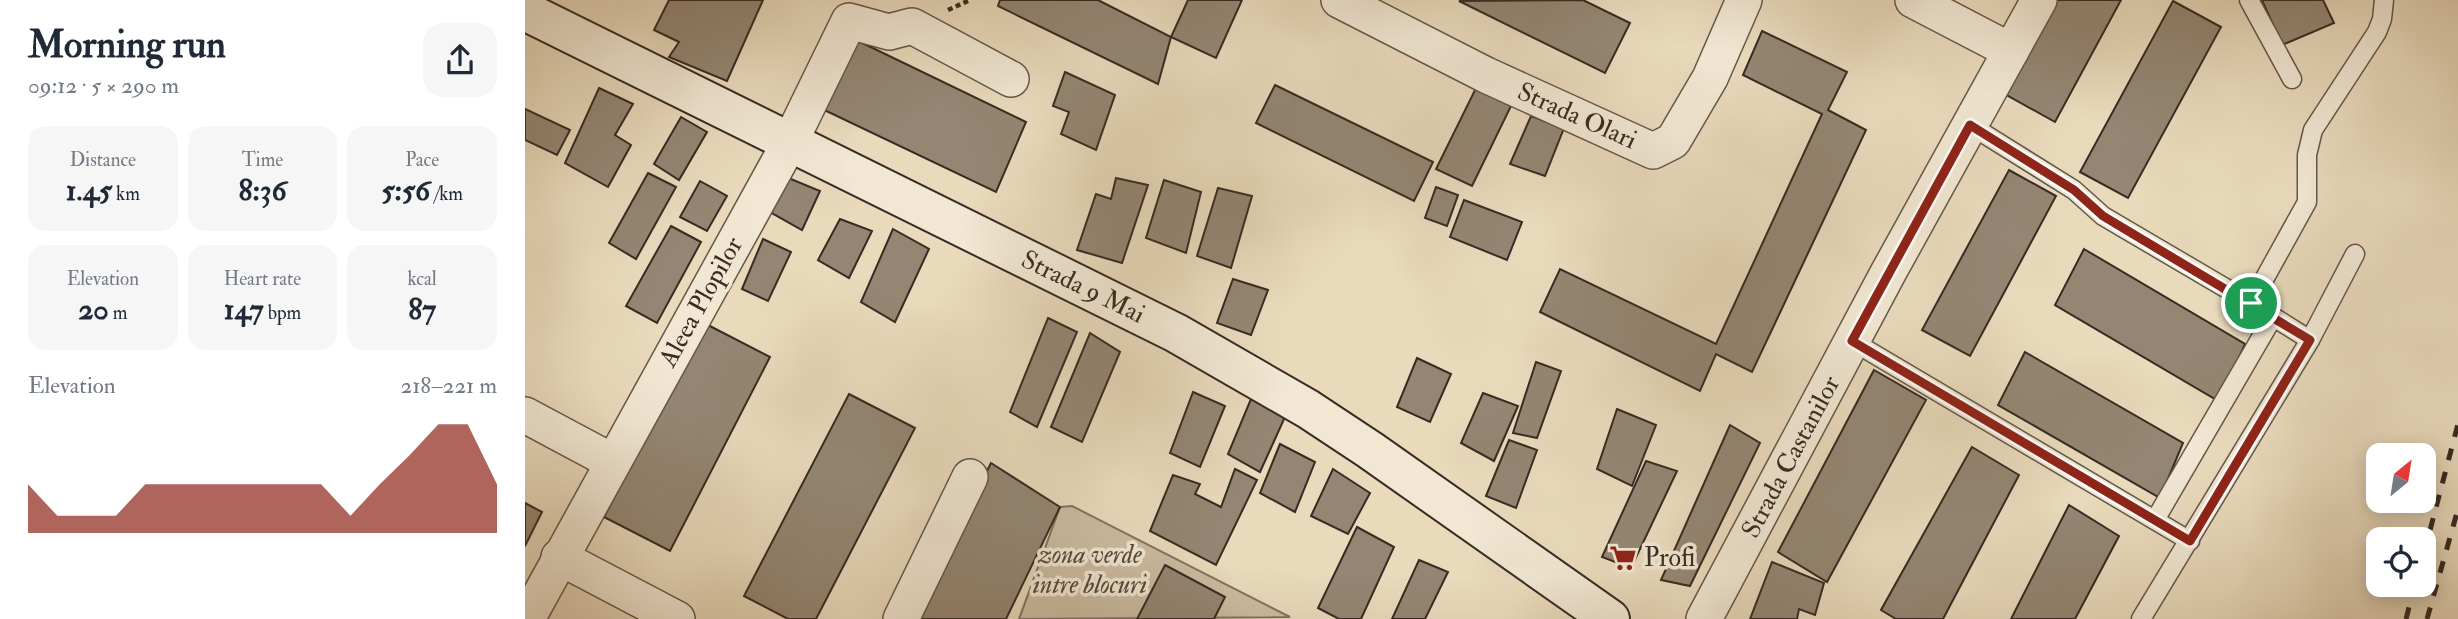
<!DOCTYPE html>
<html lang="en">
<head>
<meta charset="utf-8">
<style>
  :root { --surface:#fff; --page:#f6f6f7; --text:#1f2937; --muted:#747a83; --accent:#8f2418 }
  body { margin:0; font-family:"IM FELL Double Pica",serif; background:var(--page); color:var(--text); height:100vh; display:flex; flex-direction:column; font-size:26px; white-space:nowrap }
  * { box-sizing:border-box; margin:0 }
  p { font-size:23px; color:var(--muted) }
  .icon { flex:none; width:38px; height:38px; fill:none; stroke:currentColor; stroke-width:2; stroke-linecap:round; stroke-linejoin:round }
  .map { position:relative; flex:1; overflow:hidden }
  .panel { display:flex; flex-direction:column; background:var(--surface); width:525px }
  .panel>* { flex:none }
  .needle { width:46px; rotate:30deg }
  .tools { position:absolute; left:1841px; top:443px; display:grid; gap:14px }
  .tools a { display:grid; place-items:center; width:70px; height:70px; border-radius:14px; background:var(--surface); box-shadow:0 4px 18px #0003; font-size:35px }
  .pin { position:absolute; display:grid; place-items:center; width:60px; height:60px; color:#fff; margin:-30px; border:4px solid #fff; border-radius:50%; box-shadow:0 2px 7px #0007 }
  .round { display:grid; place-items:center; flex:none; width:74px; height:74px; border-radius:21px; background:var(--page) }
  .summary { display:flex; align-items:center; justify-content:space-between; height:119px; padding:0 28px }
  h1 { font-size:38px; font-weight:700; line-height:52px }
  .figures { display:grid; grid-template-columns:repeat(3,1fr); gap:10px; height:119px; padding:7px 28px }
  .figures div { display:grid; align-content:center; border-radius:18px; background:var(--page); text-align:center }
  .figures b { font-size:30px; font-weight:700 }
  .figures small { font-size:19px; font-weight:400 }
  .figures p { font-size:19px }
  .chart { height:196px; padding:14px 28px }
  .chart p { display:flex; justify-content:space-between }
  .chart svg { width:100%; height:126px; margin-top:7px; fill:var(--accent); opacity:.7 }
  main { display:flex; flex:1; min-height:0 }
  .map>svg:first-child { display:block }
  .green { fill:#cbbca2; stroke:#817462; stroke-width:2 }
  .building { fill:#948673; stroke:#372b23; stroke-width:2 }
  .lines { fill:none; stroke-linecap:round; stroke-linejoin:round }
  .service-casing { stroke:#645749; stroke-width:21 }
  .minor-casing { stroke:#645749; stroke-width:38 }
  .secondary-casing { stroke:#372b23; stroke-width:42 }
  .path { stroke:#372b23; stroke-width:4.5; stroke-dasharray:5 3.5; stroke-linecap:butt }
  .service { stroke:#f1e7d3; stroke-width:18 }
  .minor { stroke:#f1e7d3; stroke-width:35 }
  .secondary { stroke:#f1e7d3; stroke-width:38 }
  .rail { stroke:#372b23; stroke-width:5; stroke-dasharray:12 12; stroke-linecap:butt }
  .route-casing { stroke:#fff; stroke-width:14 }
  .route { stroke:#8f2418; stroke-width:9 }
  .labels { text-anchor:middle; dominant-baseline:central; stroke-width:7; stroke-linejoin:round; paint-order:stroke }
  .street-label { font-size:26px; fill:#372b23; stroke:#f1e7d3 }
  .park-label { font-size:26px; font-style:italic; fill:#55483c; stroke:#f1e7d3 }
  .poi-label { font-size:26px; fill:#372b23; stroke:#f1e7d3; text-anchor:start }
</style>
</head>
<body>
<main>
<section class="panel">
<div class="summary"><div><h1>Morning run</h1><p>09:12 · 5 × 290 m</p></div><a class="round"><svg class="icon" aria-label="share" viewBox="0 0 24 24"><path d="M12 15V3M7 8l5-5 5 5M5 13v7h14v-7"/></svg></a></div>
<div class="figures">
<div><p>Distance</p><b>1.45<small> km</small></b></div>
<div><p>Time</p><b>8:36</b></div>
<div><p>Pace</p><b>5:56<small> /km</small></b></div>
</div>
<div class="figures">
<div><p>Elevation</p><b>20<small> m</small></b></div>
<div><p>Heart rate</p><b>147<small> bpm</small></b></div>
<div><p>kcal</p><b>87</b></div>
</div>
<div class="chart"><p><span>Elevation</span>218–221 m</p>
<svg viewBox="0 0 160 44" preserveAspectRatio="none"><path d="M0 44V27L10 38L20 38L30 38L40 27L50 27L60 27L70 27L80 27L90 27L100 27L110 38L120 27L130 17L140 6L150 6L160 27V44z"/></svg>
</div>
</section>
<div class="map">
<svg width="1933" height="619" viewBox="0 0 1933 619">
  <rect width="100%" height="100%" fill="#e9dabc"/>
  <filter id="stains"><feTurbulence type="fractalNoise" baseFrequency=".00286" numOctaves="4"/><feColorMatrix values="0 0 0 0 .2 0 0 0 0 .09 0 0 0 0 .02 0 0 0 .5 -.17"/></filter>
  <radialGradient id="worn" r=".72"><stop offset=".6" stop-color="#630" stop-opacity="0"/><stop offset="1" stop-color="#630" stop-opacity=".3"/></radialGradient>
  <path class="green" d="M 547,506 L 765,617 L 494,619 L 535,507 Z"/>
  <g class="building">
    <path d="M 144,0 L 238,0 L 202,81 L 144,57 L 154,42 L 129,30 Z"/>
    <path d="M 475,0 L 573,0 L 646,37 L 633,84 L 473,6 Z"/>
    <path d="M 663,0 L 717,0 L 691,58 L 646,37 Z"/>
    <path d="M 1058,0 L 1105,23 L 1080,73 L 934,1 Z"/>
    <path d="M 1528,0 L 1596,0 L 1530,122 L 1478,93 Z"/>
    <path d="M 1737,0 L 1798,0 L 1809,23 L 1757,45 Z"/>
    <path d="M 1648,1 L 1696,27 L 1603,198 L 1555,172 Z"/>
    <path d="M 1237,31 L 1322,72 L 1303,110 L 1341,130 L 1227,372 L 1191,354 L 1175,391 L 1015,312 L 1035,269 L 1191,344 L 1297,114 L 1218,75 Z"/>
    <path d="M 327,38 L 501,122 L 471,192 L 295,108 Z"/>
    <path d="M 540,72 L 590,95 L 571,150 L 536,134 L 544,112 L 528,106 Z"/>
    <path d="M 750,85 L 908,162 L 889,201 L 731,123 Z"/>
    <path d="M 74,88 L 108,104 L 90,135 L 106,145 L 83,187 L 40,163 Z"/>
    <path d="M 951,88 L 986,106 L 947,186 L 911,169 Z"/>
    <path d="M 0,109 L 45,130 L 32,155 L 0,140 Z"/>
    <path d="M 1006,116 L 1039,128 L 1020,176 L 985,164 Z"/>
    <path d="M 156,117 L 182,132 L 154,180 L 129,164 Z"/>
    <path d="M 1484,170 L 1531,196 L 1445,356 L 1397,330 Z"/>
    <path d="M 123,173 L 151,187 L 111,259 L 84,243 Z"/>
    <path d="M 261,177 L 295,191 L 277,230 L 245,212 Z"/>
    <path d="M 591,178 L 623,185 L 597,263 L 552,250 L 571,194 L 586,199 Z"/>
    <path d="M 639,180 L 676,192 L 661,253 L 621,238 Z"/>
    <path d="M 175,181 L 202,196 L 182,231 L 155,217 Z"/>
    <path d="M 911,187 L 933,195 L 922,226 L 900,218 Z"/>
    <path d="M 693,188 L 727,196 L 706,268 L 672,256 Z"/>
    <path d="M 939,200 L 997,222 L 982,260 L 925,237 Z"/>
    <path d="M 315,219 L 347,231 L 324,278 L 293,260 Z"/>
    <path d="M 146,226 L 176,242 L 132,323 L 101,306 Z"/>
    <path d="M 368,229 L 404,249 L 370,322 L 336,302 Z"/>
    <path d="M 238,239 L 266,252 L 243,301 L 217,289 Z"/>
    <path d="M 1559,249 L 1720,344 L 1695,402 L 1530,305 Z"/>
    <path d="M 708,279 L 743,290 L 726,335 L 692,323 Z"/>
    <path d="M 523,318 L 552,332 L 512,427 L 485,412 Z"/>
    <path d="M 179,323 L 245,357 L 145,551 L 79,517 Z"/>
    <path d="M 565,333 L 595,352 L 557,442 L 526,427 Z"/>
    <path d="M 1500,352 L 1658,443 L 1635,498 L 1473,405 Z"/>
    <path d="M 892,358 L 926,374 L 905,422 L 872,407 Z"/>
    <path d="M 1011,362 L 1036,371 L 1012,438 L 988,433 Z"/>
    <path d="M 1349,370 L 1401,400 L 1302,582 L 1253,552 Z"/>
    <path d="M 668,392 L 700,406 L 675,467 L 645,453 Z"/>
    <path d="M 958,393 L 993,406 L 969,461 L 936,443 Z"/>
    <path d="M 324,394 L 390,428 L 291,619 L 263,619 L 219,596 Z"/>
    <path d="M 726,399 L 760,417 L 735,472 L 703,454 Z"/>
    <path d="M 1092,409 L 1131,425 L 1107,486 L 1072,469 Z"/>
    <path d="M 1205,425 L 1235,443 L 1165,586 L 1136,580 Z"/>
    <path d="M 984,440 L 1012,450 L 991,508 L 961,496 Z"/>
    <path d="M 755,444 L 790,462 L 770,512 L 735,493 Z"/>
    <path d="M 1447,447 L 1494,475 L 1418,619 L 1371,619 L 1356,610 Z"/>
    <path d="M 1121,461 L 1152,471 L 1106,568 L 1077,557 Z"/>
    <path d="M 466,463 L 535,507 L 481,619 L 389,619 Z"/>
    <path d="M 710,469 L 732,480 L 691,565 L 625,531 L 648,475 L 675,484 L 670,494 L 696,507 Z"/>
    <path d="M 808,469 L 845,493 L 823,534 L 786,516 Z"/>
    <path d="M 0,503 L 17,512 L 0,546 Z"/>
    <path d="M 1544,505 L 1594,536 L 1550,619 L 1486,619 Z"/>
    <path d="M 832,527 L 869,547 L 836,619 L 814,619 L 793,608 Z"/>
    <path d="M 894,560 L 923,572 L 900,619 L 867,619 Z"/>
    <path d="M 1247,562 L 1299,583 L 1290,615 L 1274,609 L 1272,619 L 1225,619 Z"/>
    <path d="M 640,565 L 700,597 L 689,619 L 612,619 Z"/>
  </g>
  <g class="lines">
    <g class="service-casing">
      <g id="service">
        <path d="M 1724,0 L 1767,79"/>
        <path d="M 1445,125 L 1549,190 L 1578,216 L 1726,303"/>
        <path d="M 1785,340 L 1830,254"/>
        <path d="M 1327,341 L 1665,541"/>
        <path d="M 1630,520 L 1748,317"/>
        <path d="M 1616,619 L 1785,340 L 1726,303 L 1782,202 L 1782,155 L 1788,130 L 1852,32 L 1857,19 L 1859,0"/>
      </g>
    </g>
    <g class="minor-casing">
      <g id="minor">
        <path d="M 814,0 L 961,75 L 1128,151 L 1148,141 L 1185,78 L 1219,0"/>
        <path d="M 1388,0 L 1486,51"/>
        <path d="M 0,415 L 88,462"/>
        <path d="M 34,557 L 152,619"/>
        <path d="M 2,619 L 265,142 L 324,21 L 364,32 L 387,26 L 486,79"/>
        <path d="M 376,619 L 445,477"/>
        <path d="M 1179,619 L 1363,273 L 1514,0"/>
      </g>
    </g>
    <g class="secondary-casing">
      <path id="secondary" d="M 0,11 L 651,333 L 783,409 L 845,450 L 1085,619"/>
    </g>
    <path class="path" d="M 423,10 L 445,0"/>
    <use href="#service" class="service"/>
    <use href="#minor" class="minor"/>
    <use href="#secondary" class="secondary"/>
    <g class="rail">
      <path d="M 1899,553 L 1933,424"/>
      <path d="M 1881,619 L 1890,584"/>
      <path d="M 1902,619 L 1933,509"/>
    </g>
  </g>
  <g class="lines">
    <g class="route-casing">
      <path id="route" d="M 1445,125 L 1549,190 L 1578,216 L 1785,340 L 1665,541 L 1327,341 Z"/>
    </g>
    <use href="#route" class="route"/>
  </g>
  <defs>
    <g id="supermarket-bare" transform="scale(2.1)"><path d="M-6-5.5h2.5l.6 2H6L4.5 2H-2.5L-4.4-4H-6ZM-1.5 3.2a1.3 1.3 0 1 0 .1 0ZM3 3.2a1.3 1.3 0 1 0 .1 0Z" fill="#8f2418" stroke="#f1e7d3" stroke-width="2.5" paint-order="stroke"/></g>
  </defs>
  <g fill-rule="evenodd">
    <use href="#supermarket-bare" x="1098" y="558"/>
  </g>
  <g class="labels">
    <g class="street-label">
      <text transform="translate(1052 116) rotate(24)">Strada Olari</text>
      <text transform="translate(558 287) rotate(26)">Strada 9 Mai</text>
      <text transform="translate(176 302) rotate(-61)">Aleea Plopilor</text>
      <text transform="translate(1266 457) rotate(-62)">Strada Castanilor</text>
    </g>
    <g class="park-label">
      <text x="565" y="555">zona verde<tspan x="565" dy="30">intre blocuri</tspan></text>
    </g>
    <g class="poi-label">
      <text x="1119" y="558">Profi</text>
    </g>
  </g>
  <rect width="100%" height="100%" filter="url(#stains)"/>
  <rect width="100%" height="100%" fill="url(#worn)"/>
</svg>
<div class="tools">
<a><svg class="needle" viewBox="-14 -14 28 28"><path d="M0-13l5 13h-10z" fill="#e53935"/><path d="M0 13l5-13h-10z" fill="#747a83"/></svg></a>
<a><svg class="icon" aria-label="locate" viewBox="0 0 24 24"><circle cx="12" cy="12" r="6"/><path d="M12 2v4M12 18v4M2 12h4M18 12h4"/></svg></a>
</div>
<div class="pin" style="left:1726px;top:303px;background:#1e9e55"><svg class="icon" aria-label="arrive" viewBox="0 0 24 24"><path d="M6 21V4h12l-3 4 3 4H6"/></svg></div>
</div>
</main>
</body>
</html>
